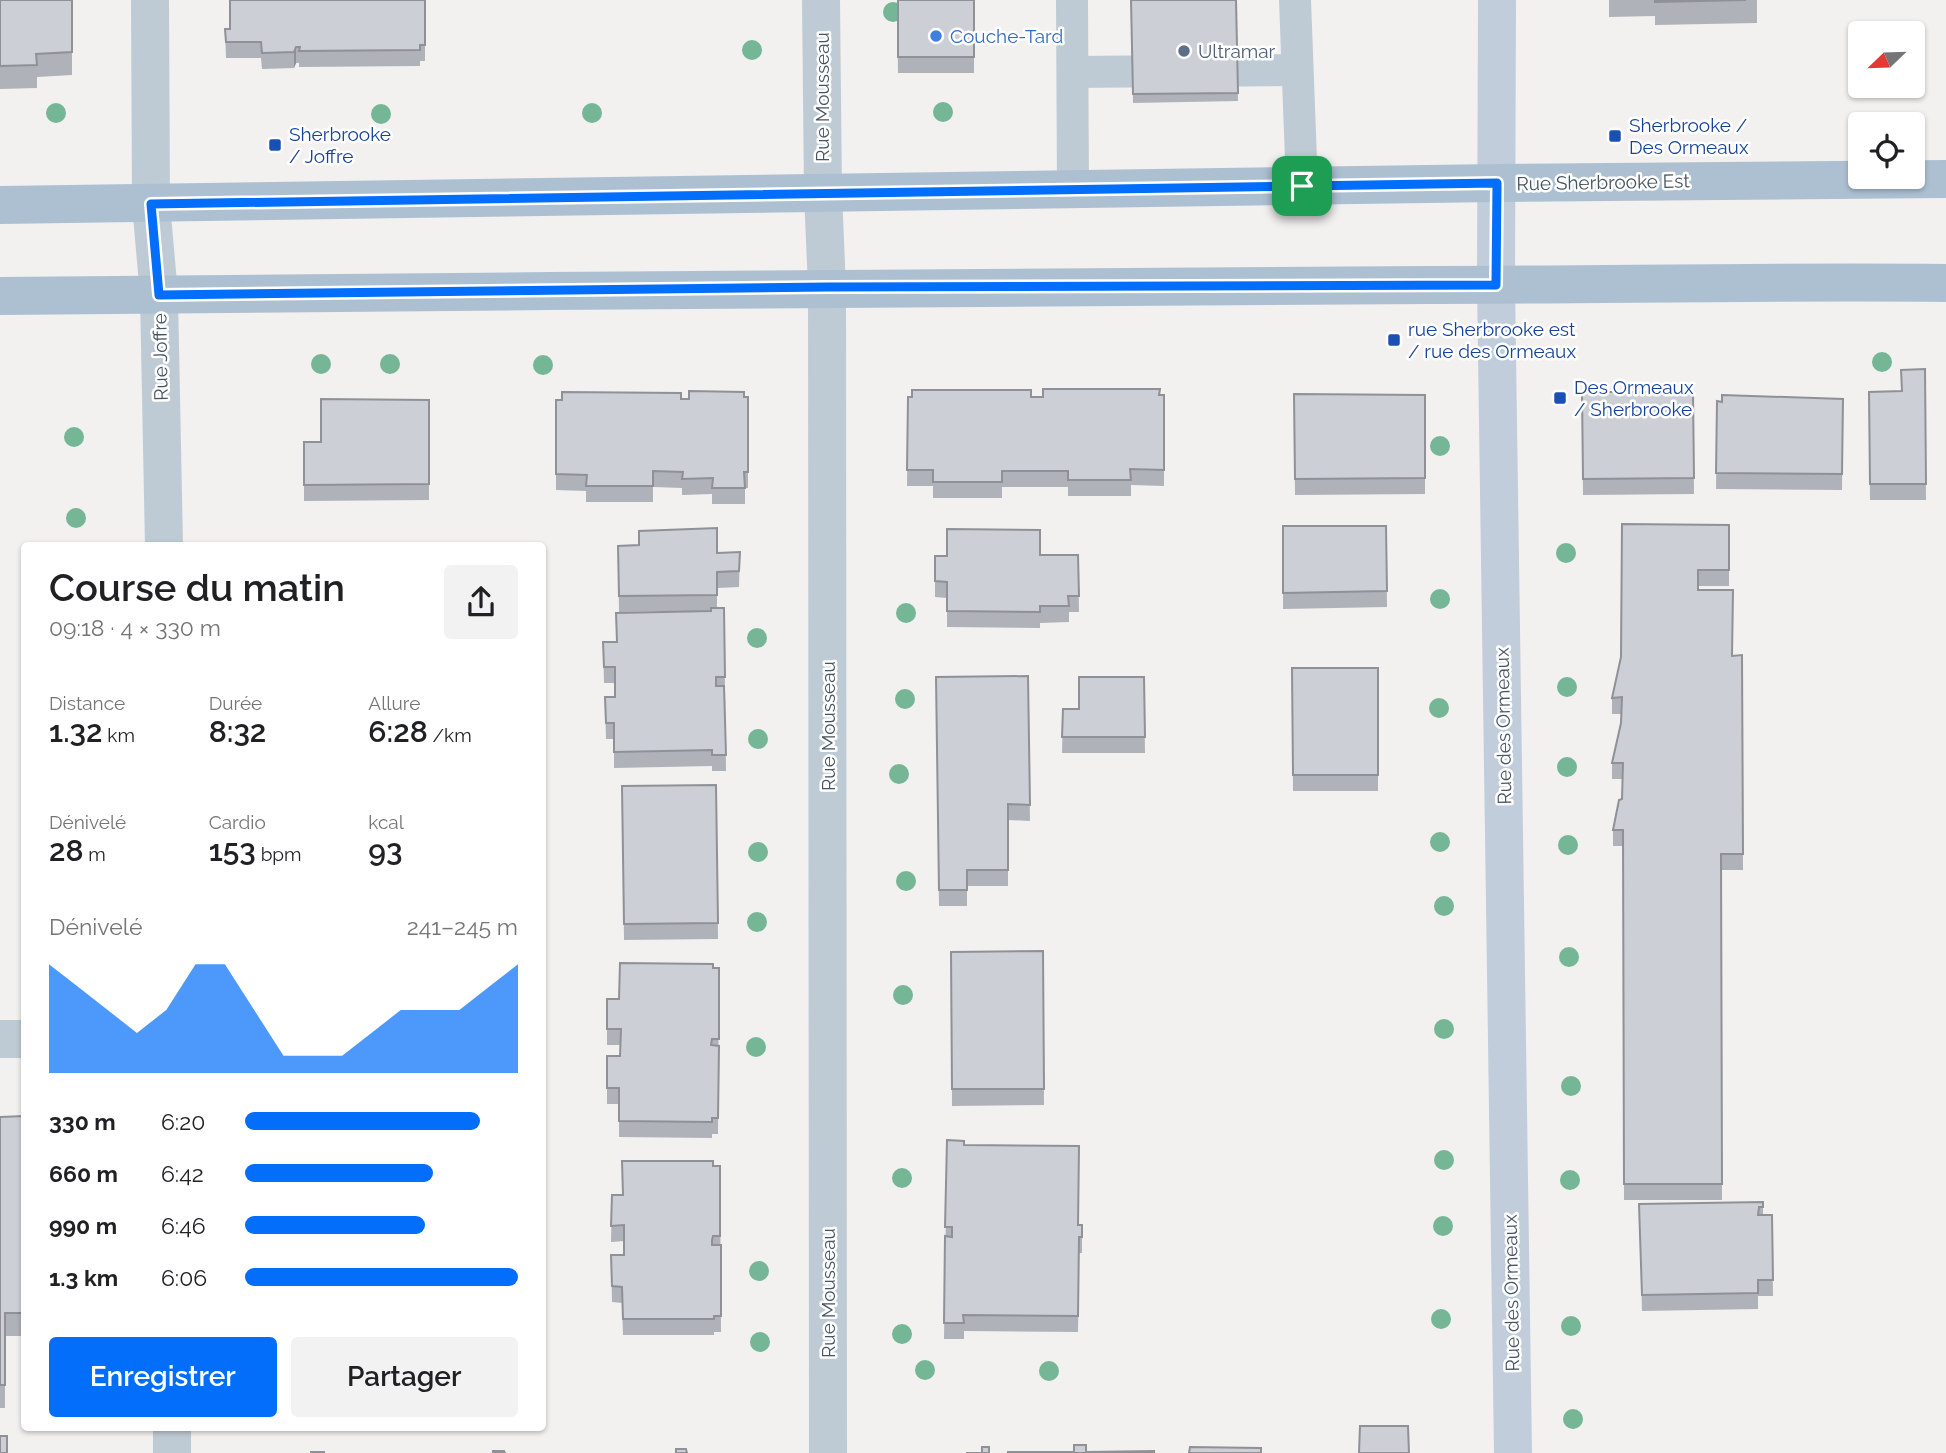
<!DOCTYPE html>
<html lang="fr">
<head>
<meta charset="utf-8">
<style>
  :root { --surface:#fff; --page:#f2f2f2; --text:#202124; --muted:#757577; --accent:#036efa }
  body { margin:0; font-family:Raleway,sans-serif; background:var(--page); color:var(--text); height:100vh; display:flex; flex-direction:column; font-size:26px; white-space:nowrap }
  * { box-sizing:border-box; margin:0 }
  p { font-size:23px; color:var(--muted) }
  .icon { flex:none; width:38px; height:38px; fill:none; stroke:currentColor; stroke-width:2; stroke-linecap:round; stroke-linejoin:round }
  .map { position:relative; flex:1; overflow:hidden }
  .sheet { position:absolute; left:21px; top:542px; width:525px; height:889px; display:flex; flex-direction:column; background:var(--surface); border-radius:7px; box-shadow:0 2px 5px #0004 }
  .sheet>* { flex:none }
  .needle { width:46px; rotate:247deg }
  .buttons { position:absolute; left:1848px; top:21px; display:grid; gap:14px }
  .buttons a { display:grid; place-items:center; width:77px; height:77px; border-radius:7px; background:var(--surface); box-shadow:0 2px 5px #0004; font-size:35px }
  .pin { position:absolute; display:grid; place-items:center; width:60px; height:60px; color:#fff; margin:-30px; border-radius:14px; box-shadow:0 4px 10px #0006 }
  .round { display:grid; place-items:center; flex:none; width:74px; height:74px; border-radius:7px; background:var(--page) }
  .head { display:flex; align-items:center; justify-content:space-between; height:119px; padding:0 28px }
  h1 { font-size:38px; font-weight:600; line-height:52px }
  .metrics { display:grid; grid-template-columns:repeat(3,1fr); gap:10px; height:119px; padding:7px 28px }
  .metrics div { display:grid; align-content:center }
  .metrics b { font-size:30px; font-weight:600 }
  .metrics small { font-size:19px; font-weight:400 }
  .metrics p { font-size:19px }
  .chart { height:196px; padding:14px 28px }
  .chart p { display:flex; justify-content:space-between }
  .chart svg { width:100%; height:126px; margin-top:7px; fill:var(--accent); opacity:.7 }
  .primary-button { display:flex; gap:14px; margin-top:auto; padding:14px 28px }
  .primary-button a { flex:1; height:80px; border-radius:7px; background:var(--accent); color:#fff; font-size:28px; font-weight:600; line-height:80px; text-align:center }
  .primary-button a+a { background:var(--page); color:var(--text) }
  ul { padding:0 28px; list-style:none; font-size:23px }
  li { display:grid; grid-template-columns:112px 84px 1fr; align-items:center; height:52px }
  li i { height:18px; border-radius:9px; background:var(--accent) }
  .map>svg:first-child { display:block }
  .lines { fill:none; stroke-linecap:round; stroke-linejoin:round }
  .lane { stroke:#bfcbd4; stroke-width:32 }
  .street { stroke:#bfcbd4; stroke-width:38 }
  .secondary { stroke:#c1cddb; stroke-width:38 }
  .primary { stroke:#adc0d2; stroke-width:38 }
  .tree { fill:#74b695 }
  .wall { fill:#afb2b8 }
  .shaded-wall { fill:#8f9196 }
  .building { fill:#cccfd6; stroke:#8f9196; stroke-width:2 }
  .route-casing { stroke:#fff; stroke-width:14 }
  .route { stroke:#036efa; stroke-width:9 }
  .shop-dot { fill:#3f7fe0; stroke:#fff; stroke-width:2.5 }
  .service-dot { fill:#5c6f8a; stroke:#fff; stroke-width:2.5 }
  .transit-dot { fill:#1a4fb4; stroke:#fff; stroke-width:2.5 }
  .labels { text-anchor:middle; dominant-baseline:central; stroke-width:5; stroke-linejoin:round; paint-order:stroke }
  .shop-label { font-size:19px; fill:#366cbe; stroke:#fff; text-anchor:start }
  .service-label { font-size:19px; fill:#4e5e75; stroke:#fff; text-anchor:start }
  .street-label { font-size:19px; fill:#465460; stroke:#fff }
  .transit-label { font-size:19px; fill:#164399; stroke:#fff; text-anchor:start }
</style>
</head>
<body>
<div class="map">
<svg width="1946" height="1453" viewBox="0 0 1946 1453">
  <rect width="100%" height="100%" fill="#f3f0f0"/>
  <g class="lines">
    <g class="lane">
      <path d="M 1072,0 L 1073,190"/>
      <path d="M 1295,0 L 1302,186"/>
      <path d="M 1073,72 L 1297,70"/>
    </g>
    <g class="street">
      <path d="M 150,0 L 151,204 L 159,295 L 164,546"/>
      <path d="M 821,0 L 823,194 L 827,287 L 828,1453"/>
      <path d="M 0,1039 L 24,1039"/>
      <path d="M 172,1453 L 172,1428"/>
    </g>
    <path class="secondary" d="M 1497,0 L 1496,285 L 1513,1453"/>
    <g class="primary">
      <path d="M 0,205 L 1497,183 L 1946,179"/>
      <path d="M 0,296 C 476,293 952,285 1428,285 C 1601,285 1773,281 1946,283"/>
    </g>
  </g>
  <g class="tree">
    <circle cx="893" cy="12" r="10"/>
    <circle cx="752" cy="50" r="10"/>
    <circle cx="943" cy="112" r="10"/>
    <circle cx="56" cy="113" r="10"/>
    <circle cx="592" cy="113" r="10"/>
    <circle cx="381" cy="114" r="10"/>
    <circle cx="1882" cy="362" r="10"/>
    <circle cx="321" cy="364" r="10"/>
    <circle cx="390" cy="364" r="10"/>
    <circle cx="543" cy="365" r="10"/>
    <circle cx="74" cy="437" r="10"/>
    <circle cx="1440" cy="446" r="10"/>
    <circle cx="76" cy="518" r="10"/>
    <circle cx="1566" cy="553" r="10"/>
    <circle cx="1440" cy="599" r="10"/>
    <circle cx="906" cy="613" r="10"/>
    <circle cx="757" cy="638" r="10"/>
    <circle cx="1567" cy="687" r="10"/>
    <circle cx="905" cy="699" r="10"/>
    <circle cx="1439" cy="708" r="10"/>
    <circle cx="758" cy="739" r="10"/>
    <circle cx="1567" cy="767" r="10"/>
    <circle cx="899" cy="774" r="10"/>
    <circle cx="1440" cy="842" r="10"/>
    <circle cx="1568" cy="845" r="10"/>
    <circle cx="758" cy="852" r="10"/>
    <circle cx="906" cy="881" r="10"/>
    <circle cx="1444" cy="906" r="10"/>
    <circle cx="757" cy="922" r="10"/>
    <circle cx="1569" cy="957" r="10"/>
    <circle cx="903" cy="995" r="10"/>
    <circle cx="1444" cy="1029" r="10"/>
    <circle cx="756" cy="1047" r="10"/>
    <circle cx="1571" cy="1086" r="10"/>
    <circle cx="1444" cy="1160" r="10"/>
    <circle cx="902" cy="1178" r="10"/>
    <circle cx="1570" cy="1180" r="10"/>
    <circle cx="1443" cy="1226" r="10"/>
    <circle cx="759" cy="1271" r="10"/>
    <circle cx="1441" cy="1319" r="10"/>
    <circle cx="1571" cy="1326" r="10"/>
    <circle cx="902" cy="1334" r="10"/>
    <circle cx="760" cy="1342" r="10"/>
    <circle cx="925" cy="1370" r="10"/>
    <circle cx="1049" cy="1371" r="10"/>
    <circle cx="1573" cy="1419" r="10"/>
  </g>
  <g class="wall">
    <path d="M 0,0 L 72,0 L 72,75 L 37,77 L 37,88 L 0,89 Z"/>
    <path d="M 425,0 L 425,61 L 420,61 L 420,66 L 299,67 L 299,63 L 296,63 L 294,68 L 262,69 L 261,58 L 226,58 L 225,29 Z"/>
    <path d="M 897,0 L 974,0 L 974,73 L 898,73 Z"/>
    <path d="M 1131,0 L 1236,0 L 1238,101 L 1133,103 Z"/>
    <path d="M 1609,0 L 1757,0 L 1757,23 L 1655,25 L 1655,16 L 1609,17 Z"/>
    <path d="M 1925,369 L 1926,500 L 1870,500 L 1869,392 L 1902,391 Z"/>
    <path d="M 1582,392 L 1693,392 L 1694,494 L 1583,495 Z"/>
    <path d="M 1294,394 L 1425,395 L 1425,494 L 1295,495 Z"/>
    <path d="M 1164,395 L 1164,486 L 1131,485 L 1131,496 L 1068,496 L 1068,487 L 1002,487 L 1002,498 L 933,498 L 933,486 L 907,486 L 908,397 Z"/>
    <path d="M 748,397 L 748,488 L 745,488 L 745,504 L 712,504 L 712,494 L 682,495 L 682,488 L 653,487 L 653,502 L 586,502 L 586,491 L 556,490 L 556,400 L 681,399 Z"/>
    <path d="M 1843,399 L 1842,490 L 1716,489 L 1717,401 Z"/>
    <path d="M 429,400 L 429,500 L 304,501 L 304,442 L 321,442 Z"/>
    <path d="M 1729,525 L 1729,586 L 1698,586 L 1698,590 L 1732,656 L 1742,655 L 1743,870 L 1721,870 L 1722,1200 L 1624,1200 L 1623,846 L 1613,846 L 1613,830 L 1622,799 L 1622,779 L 1612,779 L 1612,763 L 1621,723 L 1622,714 L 1612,714 L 1612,698 Z"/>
    <path d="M 1283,526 L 1386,526 L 1387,607 L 1283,609 Z"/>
    <path d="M 618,546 L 717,553 L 740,552 L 739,587 L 717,588 L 717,608 L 724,608 L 726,771 L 712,771 L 712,766 L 614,768 L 614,739 L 606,739 L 605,697 L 615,697 L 615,683 L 604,683 L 603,642 L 617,642 L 688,611 L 619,612 Z"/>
    <path d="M 1040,555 L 1078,555 L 1079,612 L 1069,612 L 1069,622 L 1040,623 L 1040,628 L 947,627 L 947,598 L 935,597 L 935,572 Z"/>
    <path d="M 1292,668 L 1378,668 L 1378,791 L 1293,791 Z"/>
    <path d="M 1028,676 L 1030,821 L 1008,820 L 1008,886 L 967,886 L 967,906 L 939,906 L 936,677 Z"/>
    <path d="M 1144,677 L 1145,753 L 1062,753 L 1063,709 L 1079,709 Z"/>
    <path d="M 716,785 L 718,939 L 624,940 L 622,786 Z"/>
    <path d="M 1043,951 L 1044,1105 L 952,1106 L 951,952 Z"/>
    <path d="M 713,968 L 719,968 L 718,1134 L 712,1134 L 712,1138 L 619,1137 L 619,1104 L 607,1104 L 607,1056 L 620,1056 L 620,1045 L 607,1045 L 607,999 L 619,999 Z"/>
    <path d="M 24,1116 L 24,1336 L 5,1336 L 5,1408 L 0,1408 L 0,1117 Z"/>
    <path d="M 947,1140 L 964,1145 L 1079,1225 L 1082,1225 L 1082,1253 L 1079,1253 L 1078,1332 L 964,1331 L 964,1339 L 944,1339 Z"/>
    <path d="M 713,1166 L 720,1166 L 721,1332 L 714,1332 L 714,1335 L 623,1335 L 622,1303 L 612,1302 L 611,1255 L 624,1255 L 624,1241 L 611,1242 L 612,1195 L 623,1195 Z"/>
    <path d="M 1763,1202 L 1763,1215 L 1772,1215 L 1773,1296 L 1758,1296 L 1758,1309 L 1642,1311 L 1639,1204 Z"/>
  </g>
  <path class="shaded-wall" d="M 296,47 L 296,63 L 294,68 L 294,52 Z"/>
  <g class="building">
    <path d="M 0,0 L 72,0 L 72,52 L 36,54 L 37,65 L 0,66 Z"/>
    <path d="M 230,0 L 425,0 L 425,45 L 420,45 L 420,50 L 299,51 L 300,47 L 296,47 L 294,52 L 262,53 L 261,42 L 226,42 L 225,29 L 230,29 Z"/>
    <rect x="898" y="0" width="76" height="57"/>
    <path d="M 1131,0 L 1236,0 L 1238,93 L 1133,94 Z"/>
    <path d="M 1655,0 L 1746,0 L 1655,2 Z"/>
    <path d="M 1925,369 L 1926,484 L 1870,484 L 1869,392 L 1902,391 L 1901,370 Z"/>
    <path d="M 1043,389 L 1160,389 L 1159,395 L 1164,395 L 1164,470 L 1130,469 L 1131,480 L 1068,480 L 1068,471 L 1002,471 L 1002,482 L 933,482 L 933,470 L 907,470 L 908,397 L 912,397 L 912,390 L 1031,390 L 1031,397 L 1043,397 Z"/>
    <path d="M 689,391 L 744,392 L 744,397 L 748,397 L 748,472 L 744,472 L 745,488 L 712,488 L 713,478 L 682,479 L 683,472 L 653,471 L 653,486 L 586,486 L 587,475 L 556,474 L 556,400 L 562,400 L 562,392 L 681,393 L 681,399 L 689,399 Z"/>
    <path d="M 1582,392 L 1693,392 L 1694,478 L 1583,479 Z"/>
    <path d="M 1294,394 L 1425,395 L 1425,478 L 1295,479 Z"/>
    <path d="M 1722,395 L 1843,399 L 1842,474 L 1716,473 L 1717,401 L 1722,402 Z"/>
    <path d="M 321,399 L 429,400 L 429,484 L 304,485 L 304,442 L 321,442 Z"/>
    <path d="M 1622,524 L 1729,525 L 1729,570 L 1698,570 L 1698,590 L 1733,590 L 1732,656 L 1742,655 L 1743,854 L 1721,854 L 1722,1184 L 1624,1184 L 1623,830 L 1613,830 L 1619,800 L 1622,799 L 1623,763 L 1612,763 L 1621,723 L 1622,697 L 1612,698 L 1621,657 Z"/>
    <path d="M 1283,526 L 1386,526 L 1387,591 L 1283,593 Z"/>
    <path d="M 717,528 L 717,553 L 740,552 L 739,571 L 717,572 L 717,595 L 619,596 L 618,546 L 639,545 L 639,531 Z"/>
    <path d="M 947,529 L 1040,530 L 1040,555 L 1078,555 L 1079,596 L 1068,596 L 1069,606 L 1040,606 L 1040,612 L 947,611 L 947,582 L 935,581 L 935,556 L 947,556 Z"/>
    <path d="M 711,608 L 724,608 L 725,677 L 716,677 L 716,686 L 724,686 L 726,755 L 712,755 L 712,750 L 614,752 L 614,723 L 606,723 L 605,697 L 615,697 L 615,667 L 604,667 L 603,642 L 617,642 L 616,613 L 711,611 Z"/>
    <path d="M 1292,668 L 1378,668 L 1378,775 L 1293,775 Z"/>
    <path d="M 1028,676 L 1030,805 L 1008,804 L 1008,870 L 967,870 L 967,890 L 939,890 L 936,677 Z"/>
    <path d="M 1079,677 L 1144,677 L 1145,737 L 1062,737 L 1063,709 L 1079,709 Z"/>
    <path d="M 716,785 L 718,923 L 624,924 L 622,786 Z"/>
    <path d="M 1043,951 L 1044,1089 L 952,1089 L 951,952 Z"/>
    <path d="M 620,963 L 713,964 L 713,968 L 719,968 L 719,1039 L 712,1039 L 711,1045 L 719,1046 L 718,1118 L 712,1118 L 712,1122 L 619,1121 L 619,1088 L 607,1088 L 607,1056 L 620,1056 L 621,1029 L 607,1029 L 607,999 L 619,999 Z"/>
    <path d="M 24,1116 L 24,1313 L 5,1313 L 5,1385 L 0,1385 L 0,1117 Z"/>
    <path d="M 947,1140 L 964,1141 L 964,1145 L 1079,1146 L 1078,1225 L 1082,1225 L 1082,1237 L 1079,1237 L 1078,1316 L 963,1315 L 964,1323 L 944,1323 L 945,1236 L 952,1237 L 952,1227 L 945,1227 Z"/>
    <path d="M 622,1161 L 713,1161 L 713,1166 L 720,1166 L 720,1236 L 713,1236 L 712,1240 L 712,1245 L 721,1245 L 721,1316 L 714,1316 L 714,1319 L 623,1319 L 622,1287 L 612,1286 L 611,1255 L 624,1255 L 624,1225 L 611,1226 L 612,1195 L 623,1195 Z"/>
    <path d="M 1763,1202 L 1763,1207 L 1759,1207 L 1758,1215 L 1772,1215 L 1773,1280 L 1758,1280 L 1758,1293 L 1642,1295 L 1639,1204 Z"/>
    <path d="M 1360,1426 L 1408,1426 L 1409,1453 L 1359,1453 Z"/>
    <rect x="0" y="1436" width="7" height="17"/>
    <path d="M 1074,1445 L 1086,1445 L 1086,1452 L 1154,1451 L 1154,1453 L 1008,1453 L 1008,1452 L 1074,1452 Z"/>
    <path d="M 982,1447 L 989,1447 L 989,1453 L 966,1453 L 982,1453 Z"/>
    <path d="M 1190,1447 L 1261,1448 L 1261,1453 L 1189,1453 Z"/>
    <path d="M 676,1449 L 686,1449 L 687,1453 L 676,1453 Z"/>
    <path d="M 493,1451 L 504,1451 L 505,1453 L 493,1453 Z"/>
    <rect x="311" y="1452" width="13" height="1"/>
  </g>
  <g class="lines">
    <g class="route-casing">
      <path id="route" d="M 1497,183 L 1496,285 L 827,287 L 159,295 L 151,204 Z"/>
    </g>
    <use href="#route" class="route"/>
  </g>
  <circle class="shop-dot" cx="936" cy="36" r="7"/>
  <circle class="service-dot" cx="1184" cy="51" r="7"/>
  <g class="transit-dot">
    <rect x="1608" y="129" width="14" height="14" rx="3.5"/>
    <rect x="268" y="138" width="14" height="14" rx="3.5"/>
    <rect x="1387" y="333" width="14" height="14" rx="3.5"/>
    <rect x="1553" y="391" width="14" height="14" rx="3.5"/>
  </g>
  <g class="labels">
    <g class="shop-label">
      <text x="950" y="36">Couche-Tard</text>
    </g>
    <g class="service-label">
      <text x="1198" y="51">Ultramar</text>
    </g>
    <g class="street-label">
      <text transform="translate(822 97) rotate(-90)">Rue Mousseau</text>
      <text transform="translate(1603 182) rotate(-1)">Rue Sherbrooke Est</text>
      <text transform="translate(160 357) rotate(-91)">Rue Joffre</text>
      <text transform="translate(828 726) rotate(-90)">Rue Mousseau</text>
      <text transform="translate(1503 726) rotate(-91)">Rue des Ormeaux</text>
      <text transform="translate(828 1293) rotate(-90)">Rue Mousseau</text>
      <text transform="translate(1511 1293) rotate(-91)">Rue des Ormeaux</text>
    </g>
    <g class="transit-label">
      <text x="1629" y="125">Sherbrooke /<tspan x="1629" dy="22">Des Ormeaux</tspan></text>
      <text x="289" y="134">Sherbrooke<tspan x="289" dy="22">/ Joffre</tspan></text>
      <text x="1408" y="329">rue Sherbrooke est<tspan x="1408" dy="22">/ rue des Ormeaux</tspan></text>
      <text x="1574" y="387">Des Ormeaux<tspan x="1574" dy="22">/ Sherbrooke</tspan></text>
    </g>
  </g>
</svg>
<div class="buttons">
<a><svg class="needle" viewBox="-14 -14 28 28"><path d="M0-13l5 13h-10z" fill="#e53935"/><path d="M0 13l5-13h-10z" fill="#757577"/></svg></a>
<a><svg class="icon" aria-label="locate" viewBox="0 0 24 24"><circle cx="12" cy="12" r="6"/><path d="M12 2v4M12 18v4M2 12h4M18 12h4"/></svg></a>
</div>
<div class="pin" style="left:1302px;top:186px;background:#1e9e55"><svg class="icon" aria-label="arrive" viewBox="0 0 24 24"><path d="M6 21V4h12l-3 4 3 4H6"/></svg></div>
<section class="sheet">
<div class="head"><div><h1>Course du matin</h1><p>09:18 · 4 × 330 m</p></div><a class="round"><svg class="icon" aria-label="share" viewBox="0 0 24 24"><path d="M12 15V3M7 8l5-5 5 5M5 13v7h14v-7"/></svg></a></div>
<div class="metrics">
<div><p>Distance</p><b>1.32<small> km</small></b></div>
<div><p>Durée</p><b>8:32</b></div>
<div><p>Allure</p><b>6:28<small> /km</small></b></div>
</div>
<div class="metrics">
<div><p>Dénivelé</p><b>28<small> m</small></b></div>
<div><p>Cardio</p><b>153<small> bpm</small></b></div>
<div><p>kcal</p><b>93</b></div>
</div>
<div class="chart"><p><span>Dénivelé</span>241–245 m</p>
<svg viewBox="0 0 160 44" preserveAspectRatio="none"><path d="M0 44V6L10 14L20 22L30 30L40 22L50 6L60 6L70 22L80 38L90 38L100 38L110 30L120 22L130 22L140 22L150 14L160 6V44z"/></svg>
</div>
<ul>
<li><b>330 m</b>6:20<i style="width:86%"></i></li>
<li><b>660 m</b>6:42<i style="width:69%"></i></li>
<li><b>990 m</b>6:46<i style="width:66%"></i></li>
<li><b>1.3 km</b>6:06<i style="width:100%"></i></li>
</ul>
<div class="primary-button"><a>Enregistrer</a><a>Partager</a></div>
</section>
</div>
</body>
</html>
